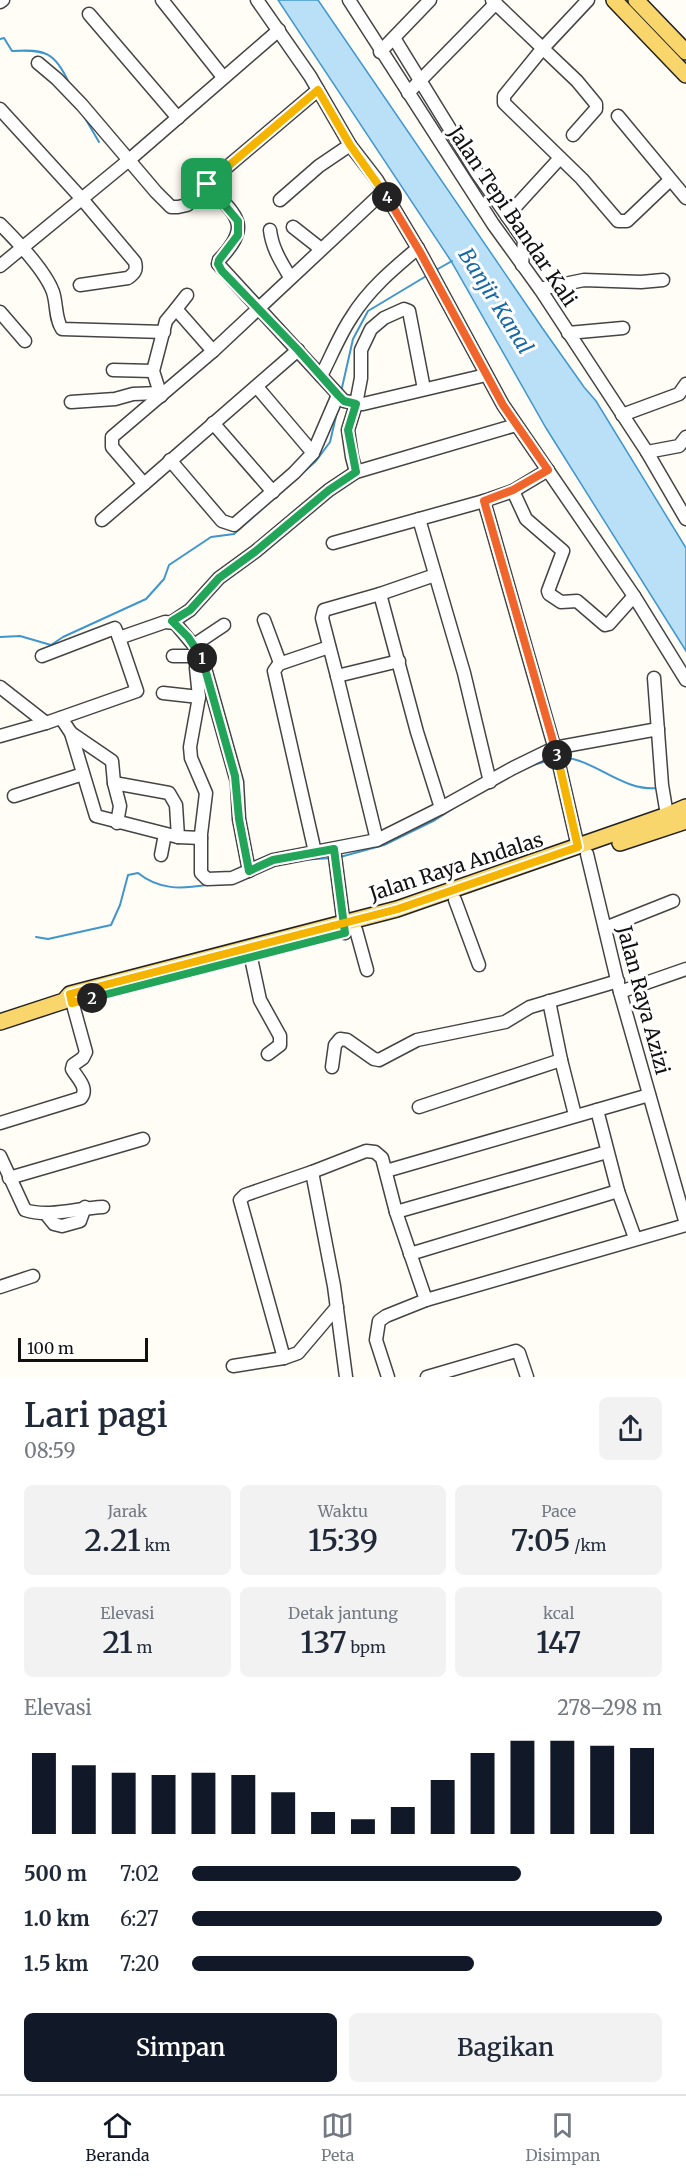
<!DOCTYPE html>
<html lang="id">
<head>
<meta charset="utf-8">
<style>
  :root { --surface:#fff; --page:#f2f2f3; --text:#1f2937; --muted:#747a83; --line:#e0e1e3; --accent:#111827 }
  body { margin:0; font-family:Merriweather,serif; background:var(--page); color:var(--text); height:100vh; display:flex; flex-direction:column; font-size:22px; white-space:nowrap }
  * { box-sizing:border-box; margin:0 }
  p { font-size:20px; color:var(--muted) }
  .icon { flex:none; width:33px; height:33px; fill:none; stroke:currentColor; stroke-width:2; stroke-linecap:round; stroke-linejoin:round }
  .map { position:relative; height:1377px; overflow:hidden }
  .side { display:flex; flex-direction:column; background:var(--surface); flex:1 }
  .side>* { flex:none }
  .scale { position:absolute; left:18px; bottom:15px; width:130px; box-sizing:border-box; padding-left:6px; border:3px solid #111; border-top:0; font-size:16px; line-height:21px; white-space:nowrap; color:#111; -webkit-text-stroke:4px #fff; paint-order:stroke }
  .pin { position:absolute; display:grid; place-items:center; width:51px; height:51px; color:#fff; margin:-26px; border-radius:12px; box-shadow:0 3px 9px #0006 }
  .km { position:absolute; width:30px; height:30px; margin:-15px; border-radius:50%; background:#222; color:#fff; font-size:16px; line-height:30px; text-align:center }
  .round { display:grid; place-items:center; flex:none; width:63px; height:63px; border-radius:9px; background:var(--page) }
  .head { display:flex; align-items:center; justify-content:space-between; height:102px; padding:0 24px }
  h1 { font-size:33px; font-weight:600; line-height:45px }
  .metrics { display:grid; grid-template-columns:repeat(3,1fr); gap:9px; height:102px; padding:6px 24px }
  .metrics div { display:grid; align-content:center; border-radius:9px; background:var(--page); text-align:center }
  .metrics b { font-size:30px; font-weight:600 }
  .metrics small { font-size:16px; font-weight:400 }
  .metrics p { font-size:16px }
  .chart { height:168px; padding:12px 24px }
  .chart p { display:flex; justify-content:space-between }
  .chart svg { width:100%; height:108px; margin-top:6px; stroke:var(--accent); stroke-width:6 }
  .button { display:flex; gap:12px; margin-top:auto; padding:12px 24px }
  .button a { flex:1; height:69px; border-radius:9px; background:var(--accent); color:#fff; font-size:24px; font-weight:600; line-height:69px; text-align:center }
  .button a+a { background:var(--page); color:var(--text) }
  ul { padding:0 24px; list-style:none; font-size:20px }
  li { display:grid; grid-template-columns:96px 72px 1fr; align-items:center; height:45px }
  li i { height:15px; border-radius:8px; background:var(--accent) }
  .menu { display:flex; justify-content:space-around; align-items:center; height:84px; border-top:2px solid var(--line); background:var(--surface); font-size:16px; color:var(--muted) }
  .menu a { display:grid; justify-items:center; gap:3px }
  .menu .current { color:var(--accent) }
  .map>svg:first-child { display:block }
  .water { fill:#b9e0f7; stroke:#3f96cf; stroke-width:1.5 }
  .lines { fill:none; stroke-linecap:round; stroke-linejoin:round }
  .stream { stroke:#3f96cf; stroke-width:2 }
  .minor-casing { stroke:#444; stroke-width:15 }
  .major-casing { stroke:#222; stroke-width:18 }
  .minor { stroke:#fff; stroke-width:12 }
  .major { stroke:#f9d66b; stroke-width:15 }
  .split-1-casing { stroke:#fff; stroke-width:12 }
  .split-2-casing { stroke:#fff; stroke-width:12 }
  .split-3-casing { stroke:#fff; stroke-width:12 }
  .split-4-casing { stroke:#fff; stroke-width:12 }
  .split-5-casing { stroke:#fff; stroke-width:12 }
  .split-1 { stroke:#22a559; stroke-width:8 }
  .split-2 { stroke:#22a559; stroke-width:8 }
  .split-3 { stroke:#f5b400; stroke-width:8 }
  .split-4 { stroke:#f0652b; stroke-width:8 }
  .split-5 { stroke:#f5b400; stroke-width:8 }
  .labels { text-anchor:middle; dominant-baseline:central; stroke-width:6; stroke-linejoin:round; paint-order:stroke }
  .street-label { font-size:20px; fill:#111; stroke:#fff }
  .water-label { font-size:21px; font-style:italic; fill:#1768a6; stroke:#fff }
</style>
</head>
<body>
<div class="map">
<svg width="686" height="1377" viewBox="0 0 686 1377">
  <rect width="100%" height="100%" fill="#fffdf5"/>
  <path class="water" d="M 278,0 L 318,0 L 543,329 L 584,387 L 596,401 L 686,548 L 686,651 L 546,428 L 451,261 Z"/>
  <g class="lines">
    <g class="stream">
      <path d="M 0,39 L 4,38 L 12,51 C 45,49 55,52 69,83"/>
      <path d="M 82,113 L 99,142"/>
      <path d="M 436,270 L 452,261"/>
      <path d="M 341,392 L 353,339 L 368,311 L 428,275"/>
      <path d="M 0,637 L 20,636 L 51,645 L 63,637 L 146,599 L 164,579 L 169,565 L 211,537 L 234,534 L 316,461 L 330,442 L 337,412"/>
      <path d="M 562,757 C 596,760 623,792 658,788"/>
      <path d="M 533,765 L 554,759"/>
      <path d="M 340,857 L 384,845 L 435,820 L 465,801"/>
      <path d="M 301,860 L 331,858"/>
      <path d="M 36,937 L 48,939 L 111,925 L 120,905 L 128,875 L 138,873 C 159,890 181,889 206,885"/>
    </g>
    <g class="minor-casing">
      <g id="minor">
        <path d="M 162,0 L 223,77"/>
        <path d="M 257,0 L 310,76 L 350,145 L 377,180 L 420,252 L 503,405 L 634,596 L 686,680"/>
        <path d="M 349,0 L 493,224 L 540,289 L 647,452 L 686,519"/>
        <path d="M 492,0 L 577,81 L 596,104 L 596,109 L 573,135"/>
        <path d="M 588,0 L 543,48 L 504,96 L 504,103 L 582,179 L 618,221 L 627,221 L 670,180"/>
        <path d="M 0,2 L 3,0"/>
        <path d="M 89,14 L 178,118"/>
        <path d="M 394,38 L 477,173 L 524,240 L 522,265"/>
        <path d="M 380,52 L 430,0"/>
        <path d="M 38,63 L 57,79 L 82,105 L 156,192 L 171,207 L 178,207 L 187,205 L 207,184 L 318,90"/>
        <path d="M 408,93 L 496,3"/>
        <path d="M 0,109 L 82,199 L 135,262 C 137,270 135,273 128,278 L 80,285"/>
        <path d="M 618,116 L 686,198"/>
        <path d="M 207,184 C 235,216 254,223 219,260 L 218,264 L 344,401 L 363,404 L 486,375"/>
        <path d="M 280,200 L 319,166 L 350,145"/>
        <path d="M 507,216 L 560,158"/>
        <path d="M 0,224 C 17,241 45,270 53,292 C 57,304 55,319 62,329 L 164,332"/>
        <path d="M 293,227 L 321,249"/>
        <path d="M 270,230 C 272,248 281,262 290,277"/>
        <path d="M 0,266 L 129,160 L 279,30"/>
        <path d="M 540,289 L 584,280 L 641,282 L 663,280"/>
        <path d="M 176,309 L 187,295"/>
        <path d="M 0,312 L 25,341"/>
        <path d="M 568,333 L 623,328"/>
        <path d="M 298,350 L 144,484 L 112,447 L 112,437 L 213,351 L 384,191"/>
        <path d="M 113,370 L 153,371"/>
        <path d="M 321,376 C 331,357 339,336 351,318 C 368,290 393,269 418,248"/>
        <path d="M 257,387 L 313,453"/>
        <path d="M 161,396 L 153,371 L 166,321 L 176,309 L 213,351"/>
        <path d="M 71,402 L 115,399 L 133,394 L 160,393"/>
        <path d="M 622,415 L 679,394 L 686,384"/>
        <path d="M 213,423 L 273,492"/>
        <path d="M 647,452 L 679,446 L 686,437"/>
        <path d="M 170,460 L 222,521 L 234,525 L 294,473 L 313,453 L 338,395"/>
        <path d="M 356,472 L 352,457 L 348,430 L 356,404 L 361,378 L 361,350 L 371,329 L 384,318 L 404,309 L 409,311 L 424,389"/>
        <path d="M 513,491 L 526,519 L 563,551 L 548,591 L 549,594 L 561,602 L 577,601 L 605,625 L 609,624 L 634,596"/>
        <path d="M 484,501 L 558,760 L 578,847"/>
        <path d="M 419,519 L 464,673 L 490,782"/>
        <path d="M 102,520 L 144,484"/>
        <path d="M 333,543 L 484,501 L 513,491 L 548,470"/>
        <path d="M 380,594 L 417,732 L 441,808"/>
        <path d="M 264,620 L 280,663"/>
        <path d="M 172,622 L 190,610 L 219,578 L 256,551 L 329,490 L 356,472 L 516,425"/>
        <path d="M 194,645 L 224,625"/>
        <path d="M 198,650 L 196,668 L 199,697 L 190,747 L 191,758 L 206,793 L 201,834 L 201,873 L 207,879 L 232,878 L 273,860 L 377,840 L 441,808 L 513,768 L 554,748 L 658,729"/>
        <path d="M 42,656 L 115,628 L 119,638"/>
        <path d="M 173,656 L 196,656"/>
        <path d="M 337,676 L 322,618 L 324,610 L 380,594 L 435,575"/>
        <path d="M 654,678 L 662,785 L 667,815"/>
        <path d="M 0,687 L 46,723"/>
        <path d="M 163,693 L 199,697"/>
        <path d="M 61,718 L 71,733 L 96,816 L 178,837 L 201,838"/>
        <path d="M 71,733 L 112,761 L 114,783 L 120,806 L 117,823"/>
        <path d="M 0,736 L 46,723 L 137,691 L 119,638 L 165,622 L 175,623 L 201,654 L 237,782 L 239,819 L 249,871"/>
        <path d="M 114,783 L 169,793 L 176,805 L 178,837"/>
        <path d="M 14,796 L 83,774"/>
        <path d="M 377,840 L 337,676 L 399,661"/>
        <path d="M 334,849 L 345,933"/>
        <path d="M 315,852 L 274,671 L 279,664 L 329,647"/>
        <path d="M 587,854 L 620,992 L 686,1224"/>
        <path d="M 161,855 L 165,834"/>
        <path d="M 455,900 L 479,965"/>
        <path d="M 605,928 L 673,901"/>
        <path d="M 356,930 L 367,970"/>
        <path d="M 251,958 L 260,1000 L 280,1036 L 280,1045 L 268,1054"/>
        <path d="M 620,992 L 686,969"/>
        <path d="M 561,1060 L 575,1115"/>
        <path d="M 332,1067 L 335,1045 L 340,1039 L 347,1040 L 374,1059 L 379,1060 L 417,1040 L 505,1022 L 530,1007 L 618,981"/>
        <path d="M 419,1107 L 561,1060 L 549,1001"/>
        <path d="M 0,1123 L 81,1098 C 89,1088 77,1078 72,1069 L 73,1065 L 83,1058 L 86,1052 L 70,994"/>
        <path d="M 0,1156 L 25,1210 C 49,1218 77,1208 103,1207"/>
        <path d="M 386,1171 L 597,1110"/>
        <path d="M 9,1178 L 143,1139"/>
        <path d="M 396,1212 L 607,1152"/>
        <path d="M 46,1214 L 54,1224 L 62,1226 L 80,1221 L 85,1207"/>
        <path d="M 635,1238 L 618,1191 L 597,1110 L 649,1095"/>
        <path d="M 410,1254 L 618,1191"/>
        <path d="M 0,1287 L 33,1276"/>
        <path d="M 284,1358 L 240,1200 L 245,1195 L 312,1172"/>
        <path d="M 233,1366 L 284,1358 L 298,1353 L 337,1307"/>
        <path d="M 346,1377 L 334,1286 L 312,1172 L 366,1151 L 375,1152 L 382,1158 L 396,1212 L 426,1300 L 686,1225"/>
        <path d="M 388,1377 L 376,1340 L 379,1321 L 386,1316 L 426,1300"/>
        <path d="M 427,1377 L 516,1351 L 519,1353 L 527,1377"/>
      </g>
    </g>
    <g class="major-casing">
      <g id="major">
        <path d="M 614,0 L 686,75"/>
        <path d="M 636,0 L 686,52"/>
        <path d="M 620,843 L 686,821"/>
        <path d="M 0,1022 L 64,1001 L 70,994 L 397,909 L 667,815 L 686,807"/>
      </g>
    </g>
    <use href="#minor" class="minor"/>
    <use href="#major" class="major"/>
  </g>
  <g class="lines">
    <g class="split-1-casing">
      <path id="split-1" d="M 202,658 L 188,637 L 172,621 L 190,610 L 219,578 L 256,551 L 329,490 L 356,472 L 348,430 L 356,404 L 344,401 L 338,395 L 298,350 L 222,271 L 218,264 L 219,260 L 238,235 L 238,221 L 207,184"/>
    </g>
    <g class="split-2-casing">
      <path id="split-2" d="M 92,998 L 345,933 L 334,849 L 273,860 L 249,871 L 239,819 L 235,776 L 202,658"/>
    </g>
    <g class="split-3-casing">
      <path id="split-3" d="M 92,998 L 72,1003 L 70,994 L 398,909 L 578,847 L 557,755"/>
    </g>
    <g class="split-4-casing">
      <path id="split-4" d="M 387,197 L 420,252 L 503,405 L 548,470 L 513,490 L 484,501 L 557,755"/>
    </g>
    <g class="split-5-casing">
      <path id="split-5" d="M 207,184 L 318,90 L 350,145 L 387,197"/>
    </g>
    <use href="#split-1" class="split-1"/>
    <use href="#split-2" class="split-2"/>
    <use href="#split-3" class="split-3"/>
    <use href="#split-4" class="split-4"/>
    <use href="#split-5" class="split-5"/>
  </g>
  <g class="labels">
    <g class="street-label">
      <text transform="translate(513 216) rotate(56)">Jalan Tepi Bandar Kali</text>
      <text transform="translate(456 866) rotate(-18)">Jalan Raya Andalas</text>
      <text transform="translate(644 1000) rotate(75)">Jalan Raya Azizi</text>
    </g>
    <g class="water-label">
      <text transform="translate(496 301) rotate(58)">Banjir Kanal</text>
    </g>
  </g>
</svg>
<div class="scale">100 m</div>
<div class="pin" style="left:207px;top:184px;background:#1e9e55"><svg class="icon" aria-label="arrive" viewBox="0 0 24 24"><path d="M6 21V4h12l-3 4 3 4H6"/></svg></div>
<b class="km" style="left:202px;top:658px">1</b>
<b class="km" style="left:92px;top:998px">2</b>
<b class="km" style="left:557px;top:755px">3</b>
<b class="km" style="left:387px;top:197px">4</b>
</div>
<section class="side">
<div class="head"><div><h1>Lari pagi</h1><p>08:59</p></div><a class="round"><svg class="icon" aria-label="share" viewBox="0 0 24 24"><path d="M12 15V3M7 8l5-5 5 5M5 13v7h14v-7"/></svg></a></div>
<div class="metrics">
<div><p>Jarak</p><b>2.21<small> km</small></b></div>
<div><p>Waktu</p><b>15:39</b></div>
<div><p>Pace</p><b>7:05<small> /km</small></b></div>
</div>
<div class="metrics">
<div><p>Elevasi</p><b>21<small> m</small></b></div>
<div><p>Detak jantung</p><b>137<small> bpm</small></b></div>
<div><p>kcal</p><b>147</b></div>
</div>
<div class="chart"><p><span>Elevasi</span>278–298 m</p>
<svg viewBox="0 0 160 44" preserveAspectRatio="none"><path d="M5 44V11M15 44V16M25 44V19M35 44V20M45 44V19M55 44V20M65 44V27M75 44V35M85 44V38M95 44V33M105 44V22M115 44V11M125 44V6M135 44V6M145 44V8M155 44V9"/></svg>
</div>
<ul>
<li><b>500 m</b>7:02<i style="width:70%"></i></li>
<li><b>1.0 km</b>6:27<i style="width:100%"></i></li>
<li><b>1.5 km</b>7:20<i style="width:60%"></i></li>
</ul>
<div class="button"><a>Simpan</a><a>Bagikan</a></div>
</section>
<nav class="menu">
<a class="current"><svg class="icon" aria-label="home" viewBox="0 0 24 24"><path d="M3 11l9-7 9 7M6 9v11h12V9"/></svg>Beranda</a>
<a><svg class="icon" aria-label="map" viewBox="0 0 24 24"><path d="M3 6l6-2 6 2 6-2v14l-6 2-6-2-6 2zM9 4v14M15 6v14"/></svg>Peta</a>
<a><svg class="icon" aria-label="saved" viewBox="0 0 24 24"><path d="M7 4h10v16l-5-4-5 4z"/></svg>Disimpan</a>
</nav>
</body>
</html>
